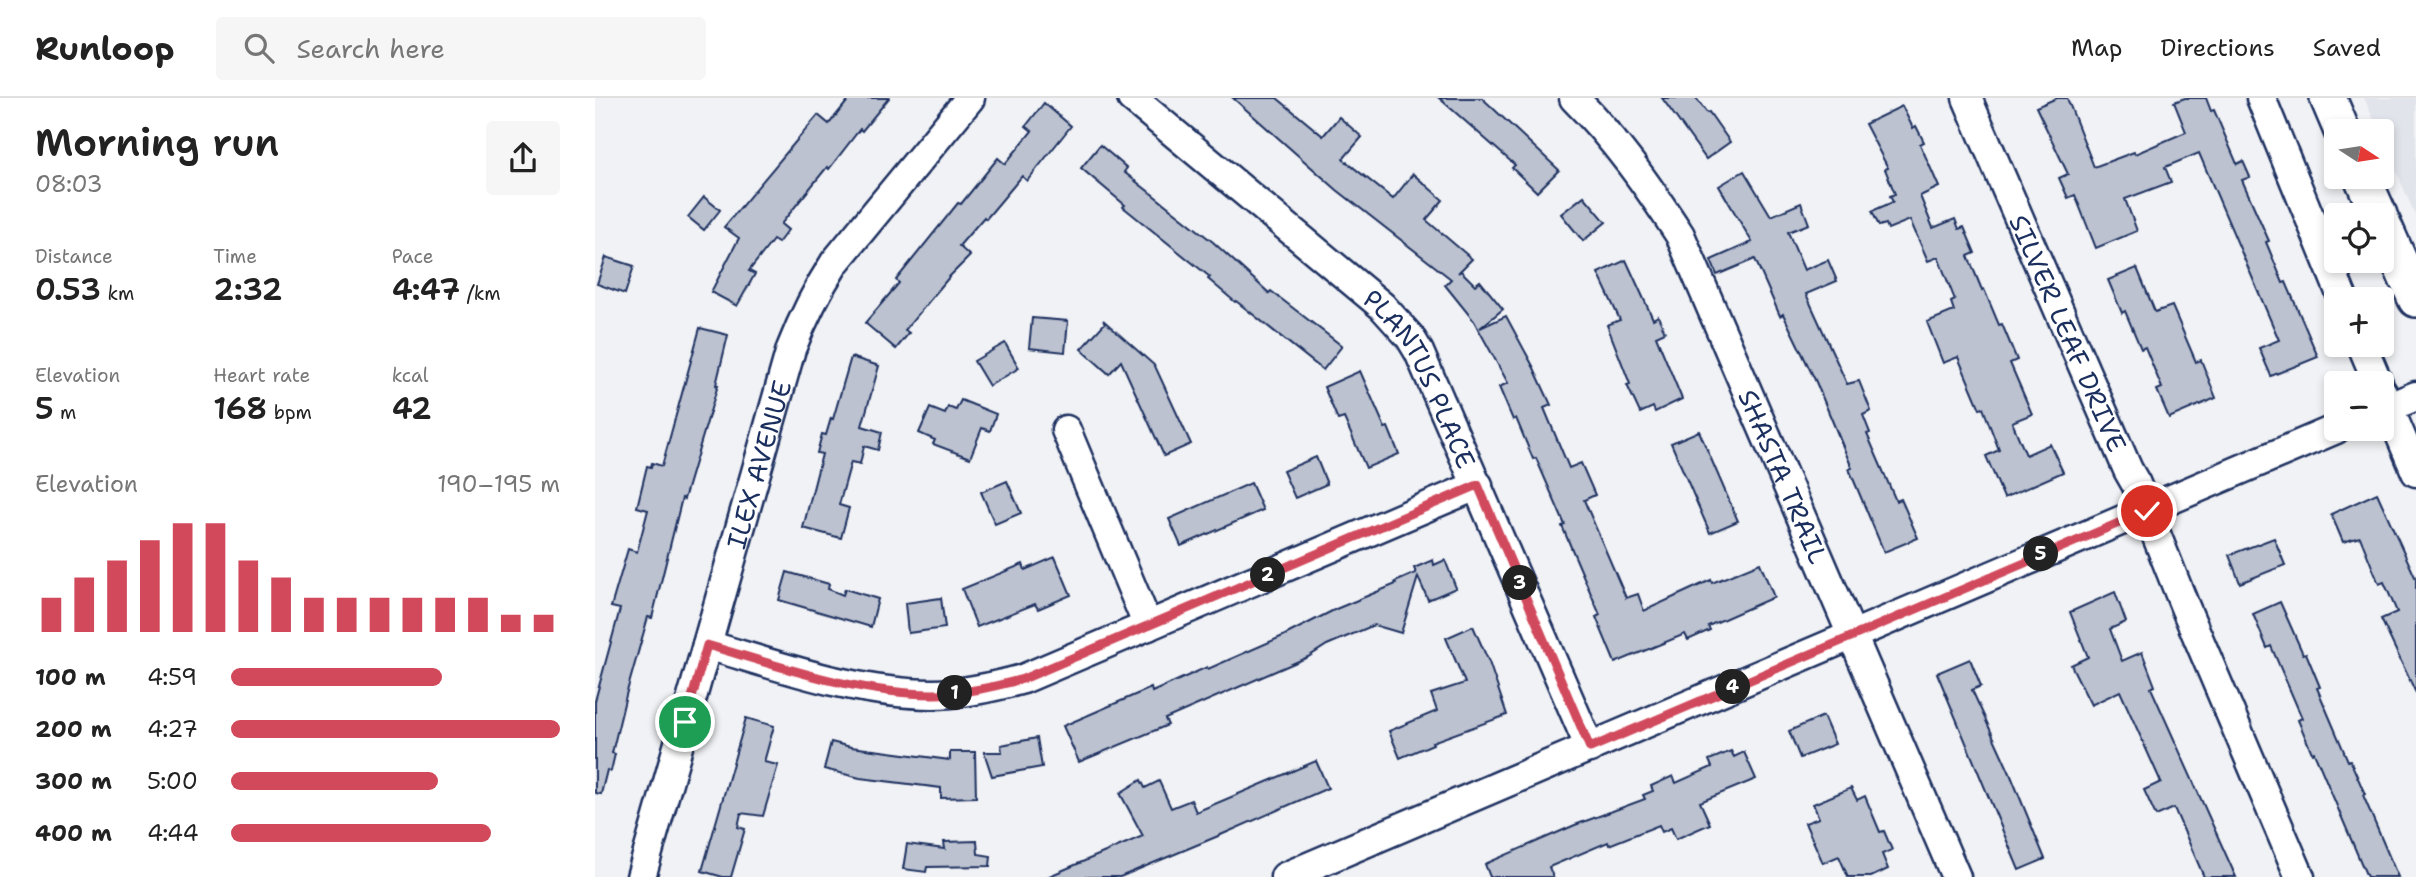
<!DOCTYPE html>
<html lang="en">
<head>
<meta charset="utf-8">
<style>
  :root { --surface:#fff; --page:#f6f6f6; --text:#222; --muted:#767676; --line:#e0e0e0; --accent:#d1495b }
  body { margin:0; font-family:"Shantell Sans",sans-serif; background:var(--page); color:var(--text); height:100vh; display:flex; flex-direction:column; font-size:26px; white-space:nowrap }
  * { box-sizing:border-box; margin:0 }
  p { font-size:23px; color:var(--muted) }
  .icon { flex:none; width:38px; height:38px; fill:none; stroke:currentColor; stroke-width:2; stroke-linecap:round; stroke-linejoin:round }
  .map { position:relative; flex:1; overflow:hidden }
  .drawer { display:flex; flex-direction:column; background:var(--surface); width:595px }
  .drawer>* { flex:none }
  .needle { width:46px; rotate:102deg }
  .tools { position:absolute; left:1729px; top:21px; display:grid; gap:14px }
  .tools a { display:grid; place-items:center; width:70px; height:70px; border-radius:7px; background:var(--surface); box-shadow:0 4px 10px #0003; font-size:35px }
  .pin { position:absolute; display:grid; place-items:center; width:60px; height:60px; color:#fff; margin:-30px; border:4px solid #fff; border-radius:50%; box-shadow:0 2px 7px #0007 }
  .km { position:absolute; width:35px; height:35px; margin:-18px; border-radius:50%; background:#222; color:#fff; font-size:19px; line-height:35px; text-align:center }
  .round { display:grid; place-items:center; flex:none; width:74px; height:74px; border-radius:7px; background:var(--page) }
  .overview { display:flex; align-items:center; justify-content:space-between; height:119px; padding:0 35px }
  h1 { font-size:38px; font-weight:600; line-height:52px }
  .stats { display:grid; grid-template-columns:repeat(3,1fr); gap:10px; height:119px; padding:7px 35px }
  .stats div { display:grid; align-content:center }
  .stats b { font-size:30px; font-weight:600 }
  .stats small { font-size:19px; font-weight:400 }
  .stats p { font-size:19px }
  .chart { height:196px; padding:14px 35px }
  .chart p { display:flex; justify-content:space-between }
  .chart svg { width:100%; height:126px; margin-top:7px; stroke:var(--accent); stroke-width:6 }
  ul { padding:0 35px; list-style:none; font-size:23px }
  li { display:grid; grid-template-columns:112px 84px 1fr; align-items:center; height:52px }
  li i { height:18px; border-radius:9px; background:var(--accent) }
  header { display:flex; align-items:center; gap:42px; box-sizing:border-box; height:98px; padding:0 35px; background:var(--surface); border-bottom:2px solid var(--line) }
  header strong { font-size:33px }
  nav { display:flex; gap:38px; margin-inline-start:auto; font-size:24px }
  .search { width:490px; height:63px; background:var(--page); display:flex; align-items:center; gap:18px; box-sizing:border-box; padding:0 24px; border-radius:7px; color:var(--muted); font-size:26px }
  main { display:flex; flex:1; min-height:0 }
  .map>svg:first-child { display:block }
  .built { fill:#e1e4ea }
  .building { fill:#bcc2d0; stroke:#1b2f5e; stroke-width:2 }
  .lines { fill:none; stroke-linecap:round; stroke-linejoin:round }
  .minor-casing { stroke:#1b2f5e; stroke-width:33 }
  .major-casing { stroke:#1b2f5e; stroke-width:40 }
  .minor { stroke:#fff; stroke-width:28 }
  .major { stroke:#fff; stroke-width:35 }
  .route-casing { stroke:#fff; stroke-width:14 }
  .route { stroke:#d1495b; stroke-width:9 }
  .labels { text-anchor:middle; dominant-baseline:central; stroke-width:6; stroke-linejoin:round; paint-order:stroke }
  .street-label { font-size:26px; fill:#1b2f5e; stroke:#fff }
</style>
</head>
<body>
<header>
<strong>Runloop</strong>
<div class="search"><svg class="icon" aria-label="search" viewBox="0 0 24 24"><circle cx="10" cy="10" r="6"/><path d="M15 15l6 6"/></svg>Search here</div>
<nav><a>Map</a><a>Directions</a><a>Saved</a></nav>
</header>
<main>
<section class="drawer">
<div class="overview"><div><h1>Morning run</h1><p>08:03</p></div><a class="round"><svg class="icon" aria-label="share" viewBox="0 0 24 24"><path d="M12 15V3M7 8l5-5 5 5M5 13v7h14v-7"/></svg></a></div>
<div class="stats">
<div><p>Distance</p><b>0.53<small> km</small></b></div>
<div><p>Time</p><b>2:32</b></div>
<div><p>Pace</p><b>4:47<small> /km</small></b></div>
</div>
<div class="stats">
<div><p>Elevation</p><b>5<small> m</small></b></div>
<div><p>Heart rate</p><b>168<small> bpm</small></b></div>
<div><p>kcal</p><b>42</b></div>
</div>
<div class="chart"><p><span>Elevation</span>190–195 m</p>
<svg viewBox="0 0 160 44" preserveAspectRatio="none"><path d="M5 44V32M15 44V25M25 44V19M35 44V12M45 44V6M55 44V6M65 44V19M75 44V25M85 44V32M95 44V32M105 44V32M115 44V32M125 44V32M135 44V32M145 44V38M155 44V38"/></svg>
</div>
<ul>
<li><b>100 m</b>4:59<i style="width:64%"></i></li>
<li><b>200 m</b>4:27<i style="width:100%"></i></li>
<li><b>300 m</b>5:00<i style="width:63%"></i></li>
<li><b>400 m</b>4:44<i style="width:79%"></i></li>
</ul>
</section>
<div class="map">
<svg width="1821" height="779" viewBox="0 0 1821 779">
  <rect width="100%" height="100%" fill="#f1f2f5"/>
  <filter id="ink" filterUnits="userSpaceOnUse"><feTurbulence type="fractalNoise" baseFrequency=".0143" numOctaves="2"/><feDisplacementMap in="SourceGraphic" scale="14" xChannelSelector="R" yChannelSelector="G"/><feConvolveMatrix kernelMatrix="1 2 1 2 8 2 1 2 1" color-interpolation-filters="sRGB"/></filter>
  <g filter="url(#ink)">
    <path class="built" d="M 1769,0 L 1821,0 L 1821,119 L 1787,40 L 1787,33 L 1784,33 Z"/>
    <g class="building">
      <path d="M 255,0 L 294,0 L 267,33 L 265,31 L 234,71 L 232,69 L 186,126 L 193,132 L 183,145 L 178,142 L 154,173 L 160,176 L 142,208 L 116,194 L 144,140 L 129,129 L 223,17 L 234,26 Z"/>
      <path d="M 638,0 L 682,0 L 728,38 L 744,19 L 767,39 L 748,61 L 798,101 L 818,76 L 848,102 L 831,122 L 877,161 L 863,175 L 866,173 L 880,187 L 885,183 L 908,211 L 885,230 L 911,218 L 939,270 L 956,307 L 949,310 L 974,370 L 986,365 L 1000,397 L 989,402 L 1031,500 L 1043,496 L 1049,513 L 1116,482 L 1117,485 L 1165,465 L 1179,499 L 1113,528 L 1115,532 L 1093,542 L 1090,536 L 1020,565 L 1001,519 L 1005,517 L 967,428 L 970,427 L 941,360 L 938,361 L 921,320 L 918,322 L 904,289 L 913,285 L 879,223 L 850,187 L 856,181 L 742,92 Z"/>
      <path d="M 844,0 L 887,0 L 964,72 L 942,94 L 917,70 L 920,67 Z"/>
      <path d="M 1067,0 L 1101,0 L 1112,15 L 1114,14 L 1135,44 L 1111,61 Z"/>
      <path d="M 1462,0 L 1472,0 L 1499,69 L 1539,54 L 1540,56 L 1591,34 L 1579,4 L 1590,0 L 1611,0 L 1616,13 L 1619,12 L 1642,66 L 1648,63 L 1655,79 L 1647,82 L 1674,143 L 1671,144 L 1688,185 L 1691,184 L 1723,259 L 1676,278 L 1664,250 L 1684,242 L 1604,55 L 1570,69 L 1576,84 L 1530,101 L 1542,133 L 1501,150 L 1480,97 L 1473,100 L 1464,80 L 1473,76 L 1441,9 Z"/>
      <path d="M 449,5 L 476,28 L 432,83 L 427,78 L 391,121 L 389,119 L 364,148 L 375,158 L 355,178 L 310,232 L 314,235 L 301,251 L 270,225 L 304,185 L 301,182 L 363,105 L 366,106 L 403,60 L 410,66 L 437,33 L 431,28 Z"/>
      <path d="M 1307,8 L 1318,30 L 1321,28 L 1329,44 L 1325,46 L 1344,89 L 1325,98 L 1338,130 L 1360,121 L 1364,131 L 1369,129 L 1380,155 L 1373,158 L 1387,192 L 1389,191 L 1404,227 L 1407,226 L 1422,262 L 1415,265 L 1437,316 L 1417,324 L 1431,357 L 1455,346 L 1468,374 L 1409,400 L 1391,358 L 1404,352 L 1388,310 L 1385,311 L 1363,259 L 1348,265 L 1332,224 L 1359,213 L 1356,204 L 1360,202 L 1343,159 L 1333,163 L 1315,122 L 1293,131 L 1291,126 L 1284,128 L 1277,113 L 1298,104 L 1295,98 L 1300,96 L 1290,71 L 1293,70 L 1270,26 Z"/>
      <path d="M 505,47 L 532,70 L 529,74 L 618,144 L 674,195 L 676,193 L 747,248 L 728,272 L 641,203 L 640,204 L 613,181 L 615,179 L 528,109 L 530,107 L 486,70 Z"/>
      <path d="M 1149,73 L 1176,118 L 1206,105 L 1214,126 L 1193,134 L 1209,172 L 1233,162 L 1242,183 L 1211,196 L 1252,286 L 1264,283 L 1276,313 L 1268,317 L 1275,335 L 1272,336 L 1301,403 L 1306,401 L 1323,440 L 1289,454 L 1254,371 L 1257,370 L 1221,284 L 1188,216 L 1185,218 L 1160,161 L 1122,177 L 1116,162 L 1157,144 L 1124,88 Z"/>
      <path d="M 989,98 L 1011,124 L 988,143 L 966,116 Z"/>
      <path d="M 109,99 L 125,112 L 109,132 L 93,119 Z"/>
      <path d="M 11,159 L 39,168 L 30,196 L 2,186 Z"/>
      <path d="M 1031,162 L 1058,221 L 1063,218 L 1070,234 L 1061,238 L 1087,301 L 1060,314 L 1058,309 L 1045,315 L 1032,287 L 1035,286 L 1012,227 L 1025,222 L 1003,175 Z"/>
      <path d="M 1542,170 L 1560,214 L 1577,208 L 1601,264 L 1606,262 L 1621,300 L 1574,320 L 1562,292 L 1567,290 L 1550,249 L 1546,251 L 1530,213 L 1527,215 L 1513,182 Z"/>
      <path d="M 437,220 L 473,223 L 470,254 L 434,250 Z"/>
      <path d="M 508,222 L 560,268 L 596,346 L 569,358 L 526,263 L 514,276 L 486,251 L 510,225 Z"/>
      <path d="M 105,230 L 133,237 L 121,287 L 123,287 L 89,401 L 87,400 L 57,520 L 53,519 L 31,597 L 17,655 L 20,656 L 16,673 L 12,672 L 6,696 L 0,695 L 0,603 L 25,511 L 16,509 L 33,451 L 42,454 L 53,412 L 42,409 L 52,368 L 56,369 L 57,365 L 67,368 Z"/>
      <path d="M 410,245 L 424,270 L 394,288 L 379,263 Z"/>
      <path d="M 256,259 L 284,268 L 267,328 L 287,334 L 283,352 L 269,348 L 265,366 L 256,364 L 244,407 L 254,410 L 246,440 L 208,430 L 227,356 L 222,355 L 227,336 L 231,337 L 236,320 L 238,321 Z"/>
      <path d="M 765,273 L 790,330 L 793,329 L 804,356 L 771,370 L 749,320 L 743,322 L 729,289 Z"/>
      <path d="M 366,302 L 401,316 L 395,333 L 387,330 L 375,360 L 338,346 L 340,342 L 324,335 L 335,310 L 350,316 L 353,309 L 361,312 Z"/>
      <path d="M 1104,333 L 1143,423 L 1115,435 L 1076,345 Z"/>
      <path d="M 721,359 L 732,386 L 700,400 L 688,373 Z"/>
      <path d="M 412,383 L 426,415 L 400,426 L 386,394 Z"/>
      <path d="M 656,385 L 668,412 L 586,448 L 574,421 Z"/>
      <path d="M 1782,395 L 1821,481 L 1821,595 L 1786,521 L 1802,514 L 1789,484 L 1784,486 L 1765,439 L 1748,444 L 1736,416 Z"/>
      <path d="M 1679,440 L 1690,467 L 1645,485 L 1634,457 Z"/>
      <path d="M 460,459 L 476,497 L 443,511 L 440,506 L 382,529 L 367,491 L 428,466 L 430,472 Z"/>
      <path d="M 838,462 L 839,467 L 850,462 L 861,490 L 833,502 L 823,479 L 806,535 L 779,527 L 732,547 L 713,559 L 570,621 L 573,627 L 484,664 L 468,628 L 556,590 L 557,594 L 612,569 L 613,571 L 688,538 L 741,511 L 801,486 L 800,484 L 821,475 L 819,470 Z"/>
      <path d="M 192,474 L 234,486 L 233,491 L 248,497 L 250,491 L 283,501 L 276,529 L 184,502 Z"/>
      <path d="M 1520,494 L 1531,524 L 1515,531 L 1527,563 L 1547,554 L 1560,588 L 1556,590 L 1641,779 L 1609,779 L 1579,710 L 1561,718 L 1549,692 L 1566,684 L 1525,593 L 1496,607 L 1476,567 L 1493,559 L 1475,514 Z"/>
      <path d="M 346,500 L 350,530 L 313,535 L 310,505 Z"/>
      <path d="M 1685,504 L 1708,556 L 1711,555 L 1725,589 L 1722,590 L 1753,663 L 1755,662 L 1770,696 L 1768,697 L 1803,779 L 1772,779 L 1719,654 L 1717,655 L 1703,622 L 1707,620 L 1676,548 L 1672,550 L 1658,516 Z"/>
      <path d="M 878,528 L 894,564 L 912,617 L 837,644 L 838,646 L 805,660 L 794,633 L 842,613 L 836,596 L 870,585 L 851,540 Z"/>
      <path d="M 1375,561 L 1386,588 L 1377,592 L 1414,673 L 1450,761 L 1424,772 L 1342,575 Z"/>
      <path d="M 1228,618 L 1240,646 L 1205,660 L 1194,633 Z"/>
      <path d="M 151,620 L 179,628 L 169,664 L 183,667 L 168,718 L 146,715 L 143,729 L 150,731 L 136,779 L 128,779 L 107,773 Z"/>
      <path d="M 442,640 L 447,669 L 397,678 L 389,654 L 407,654 L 406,647 Z"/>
      <path d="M 236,644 L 256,649 L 355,662 L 355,654 L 380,654 L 381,699 L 346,700 L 346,690 L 265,680 L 229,671 Z"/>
      <path d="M 1136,653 L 1139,659 L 1149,654 L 1161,681 L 1105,704 L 1115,726 L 1081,741 L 1076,730 L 1067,734 L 1064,727 L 1014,747 L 1013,744 L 954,769 L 958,779 L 895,779 L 890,766 L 980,727 L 1050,701 L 1048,697 L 1058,693 L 1056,688 L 1078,678 L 1081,685 L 1117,669 L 1114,662 Z"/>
      <path d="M 721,663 L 733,690 L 628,736 L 525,779 L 452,779 L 548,738 L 525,695 L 546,682 L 550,690 L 564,683 L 576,710 L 596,702 L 601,714 Z"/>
      <path d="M 1256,690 L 1262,702 L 1270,698 L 1285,734 L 1289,733 L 1297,752 L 1287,756 L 1293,771 L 1276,779 L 1253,779 L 1244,758 L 1228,765 L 1210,725 L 1224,720 L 1218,706 Z"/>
      <path d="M 382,743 L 383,756 L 396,758 L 395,768 L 332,769 L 331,774 L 308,771 L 312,746 L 350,751 L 349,744 Z"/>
    </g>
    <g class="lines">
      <g class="minor-casing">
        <g id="minor">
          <path id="s1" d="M 537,0 L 787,208 L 815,239 L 824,254 L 995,650"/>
          <path id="s2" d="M 979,0 C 1020,41 1053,88 1085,137 L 1361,779"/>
          <path id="s3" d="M 1372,0 L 1533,372 L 1541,386 L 1590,509 L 1705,779"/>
          <path d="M 1666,0 L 1748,201"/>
          <path d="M 1767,247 L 1783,285"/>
          <path d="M 1787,294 L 1821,374"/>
          <path d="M 1787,312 L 1821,298"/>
          <path d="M 471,332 L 553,528"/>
          <path d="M 112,547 C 185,568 261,596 338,596 C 368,596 399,589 428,581 L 883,387"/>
          <path id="s4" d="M 46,779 L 196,251 C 208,220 222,192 240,164 L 375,0"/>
          <path d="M 690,779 L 1741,331"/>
        </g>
      </g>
      <g class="major-casing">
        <g id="major">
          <path d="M 1733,0 L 1747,33"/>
          <path d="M 1767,79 L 1784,117"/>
          <path d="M 1787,124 L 1821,201"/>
        </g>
      </g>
      <use href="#minor" class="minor"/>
      <use href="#major" class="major"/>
    </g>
  </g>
  <g class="lines" filter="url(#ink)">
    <g class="route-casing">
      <path id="route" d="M 90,624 L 112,547 C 185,568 261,596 338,596 C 368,596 398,589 428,581 L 883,387 L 995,650 L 1552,413"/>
    </g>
    <use href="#route" class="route"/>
  </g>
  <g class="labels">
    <g class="street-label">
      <text stroke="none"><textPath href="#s3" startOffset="256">SILVER LEAF DRIVE</textPath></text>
      <text stroke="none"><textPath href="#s1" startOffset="408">PLANTUS PLACE</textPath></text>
      <text stroke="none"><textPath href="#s4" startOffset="429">ILEX AVENUE</textPath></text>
      <text stroke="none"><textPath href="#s2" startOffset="436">SHASTA TRAIL</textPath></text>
    </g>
  </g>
</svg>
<div class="tools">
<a><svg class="needle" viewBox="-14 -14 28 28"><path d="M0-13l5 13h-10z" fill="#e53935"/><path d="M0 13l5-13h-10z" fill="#767676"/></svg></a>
<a><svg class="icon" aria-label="locate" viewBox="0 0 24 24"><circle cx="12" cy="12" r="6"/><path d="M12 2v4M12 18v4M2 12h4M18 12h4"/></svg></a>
<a>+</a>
<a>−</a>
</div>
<div class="pin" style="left:90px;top:624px;background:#1e9e55"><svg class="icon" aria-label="arrive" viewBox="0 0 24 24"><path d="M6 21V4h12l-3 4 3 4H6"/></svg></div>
<div class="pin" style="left:1552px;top:413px;background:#d93025"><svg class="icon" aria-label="check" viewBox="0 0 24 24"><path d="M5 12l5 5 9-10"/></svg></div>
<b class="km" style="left:360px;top:595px">1</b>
<b class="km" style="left:673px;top:477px">2</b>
<b class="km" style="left:925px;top:485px">3</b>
<b class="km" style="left:1138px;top:589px">4</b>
<b class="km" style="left:1446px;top:456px">5</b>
</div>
</main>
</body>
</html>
